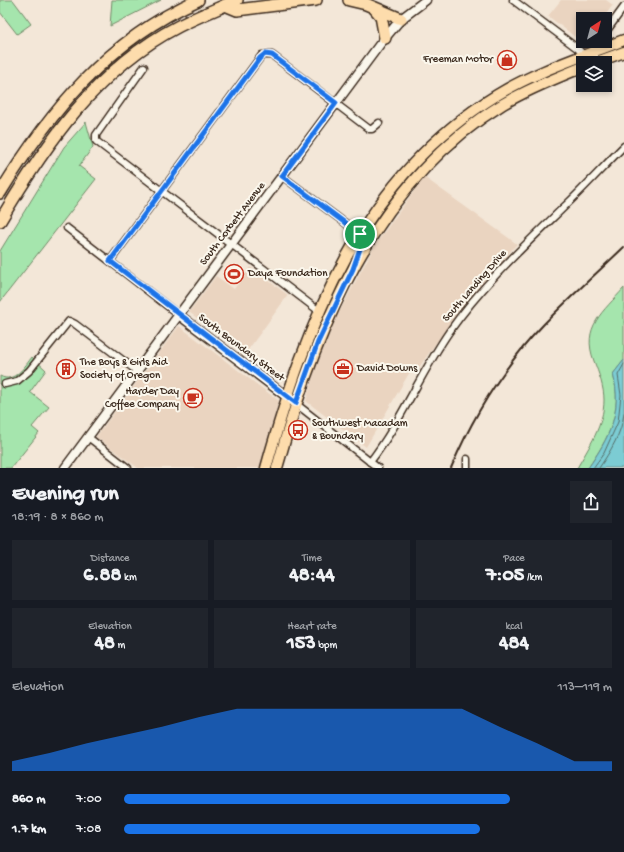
<!DOCTYPE html>
<html lang="en">
<head>
<meta charset="utf-8">
<style>
  :root { --surface:#171b24; --page:#20242c; --text:#f1f3f6; --muted:#9ea1a6; --accent:#1a73e8 }
  body { margin:0; font-family:"Gochi Hand",sans-serif; background:var(--page); color:var(--text); height:100vh; display:flex; flex-direction:column; font-size:15px; white-space:nowrap }
  * { box-sizing:border-box; margin:0 }
  p { font-size:13px; color:var(--muted) }
  .icon { flex:none; width:22px; height:22px; fill:none; stroke:currentColor; stroke-width:2; stroke-linecap:round; stroke-linejoin:round }
  .map { position:relative; height:468px; overflow:hidden }
  .details { display:flex; flex-direction:column; background:var(--surface); flex:1 }
  .details>* { flex:none }
  .needle { width:26px; rotate:36deg }
  .tools { position:absolute; left:576px; top:12px; display:grid; gap:8px }
  .tools a { display:grid; place-items:center; width:36px; height:36px; border-radius:0px; background:var(--surface); box-shadow:0 2px 6px #0003; font-size:20px }
  .pin { position:absolute; display:grid; place-items:center; width:34px; height:34px; color:#fff; margin:-17px; border:2px solid #fff; border-radius:50%; box-shadow:0 1px 4px #0007 }
  .round { display:grid; place-items:center; flex:none; width:42px; height:42px; border-radius:0px; background:var(--page) }
  .headline { display:flex; align-items:center; justify-content:space-between; height:68px; padding:0 12px }
  h1 { font-size:22px; font-weight:700; line-height:30px }
  .stats { display:grid; grid-template-columns:repeat(3,1fr); gap:6px; height:68px; padding:4px 12px }
  .stats div { display:grid; align-content:center; border-radius:0px; background:var(--page); text-align:center }
  .stats b { font-size:20px; font-weight:700 }
  .stats small { font-size:11px; font-weight:400 }
  .stats p { font-size:11px }
  .chart { height:112px; padding:8px 12px }
  .chart p { display:flex; justify-content:space-between }
  .chart svg { width:100%; height:72px; margin-top:4px; fill:var(--accent); opacity:.7 }
  ul { padding:0 12px; list-style:none; font-size:13px }
  li { display:grid; grid-template-columns:64px 48px 1fr; align-items:center; height:30px }
  li i { height:10px; border-radius:5px; background:var(--accent) }
  .map>svg:first-child { display:block }
  .built { fill:#ead4c0 }
  .green { fill:#a5e5ad; stroke:#708866 }
  .water { fill:#7bccd3; stroke:#618b8b }
  .lines { fill:none; stroke-linecap:round; stroke-linejoin:round }
  .shore { stroke:#556b66; stroke-width:1 }
  .minor-casing { stroke:#3b2a1e; stroke-width:9 }
  .tertiary-casing { stroke:#3b2a1e; stroke-width:11 }
  .primary-casing { stroke:#3b2a1e; stroke-width:13 }
  .motorway-casing { stroke:#3b2a1e; stroke-width:14 }
  .minor { stroke:#fbf7ec; stroke-width:6 }
  .tertiary { stroke:#fbf7ec; stroke-width:8 }
  .primary { stroke:#fddcac; stroke-width:10 }
  .motorway { stroke:#fddcac; stroke-width:11 }
  .rail { stroke:#3b2a1e; stroke-width:2 }
  .route-casing { stroke:#fff; stroke-width:8 }
  .route { stroke:#1a73e8; stroke-width:5 }
  .labels { text-anchor:middle; dominant-baseline:central; stroke-width:4; stroke-linejoin:round; paint-order:stroke }
  .poi-label { font-size:11px; fill:#3b2a1e; stroke:#fbf7ec; text-anchor:start }
  .street-label { font-size:11px; fill:#3b2a1e; stroke:#fbf7ec }
</style>
</head>
<body>
<div class="map">
<svg width="624" height="468" viewBox="0 0 624 468">
  <rect width="100%" height="100%" fill="#f3e7d8"/>
  <filter id="ink" filterUnits="userSpaceOnUse"><feTurbulence type="fractalNoise" baseFrequency=".025" numOctaves="2"/><feDisplacementMap in="SourceGraphic" scale="8" xChannelSelector="R" yChannelSelector="G"/><feConvolveMatrix kernelMatrix="1 2 1 2 8 2 1 2 1" color-interpolation-filters="sRGB"/></filter>
  <g filter="url(#ink)">
    <g class="built">
      <path d="M 561,0 L 606,0 L 613,5 L 602,19 L 583,19 L 583,41 L 585,41 L 583,43 L 548,16 Z"/>
      <path d="M 424,177 L 517,244 L 465,302 L 415,373 L 411,370 L 366,447 L 306,401 L 315,368 L 337,316 L 375,245 Z"/>
      <path d="M 250,267 L 288,295 L 245,354 L 189,312 L 216,276 L 234,289 Z"/>
      <path d="M 179,326 L 279,401 L 260,468 L 138,468 L 96,437 Z"/>
    </g>
    <g class="green">
      <path d="M 0,0 L 13,0 L 31,24 L 17,34 L 0,12 Z"/>
      <path d="M 112,0 L 161,0 L 110,26 Z"/>
      <path d="M 86,122 L 93,147 L 79,166 L 96,179 L 0,302 L 0,251 L 64,147 Z"/>
      <path d="M 624,288 L 624,360 L 613,374 C 623,412 609,437 588,468 L 577,468 C 589,447 604,425 604,400 C 604,387 599,374 594,361 C 581,327 603,312 624,288 Z"/>
      <path d="M 32,357 L 46,370 L 30,392 L 49,407 L 32,427 L 39,433 L 11,468 L 0,468 L 0,376 C 14,384 25,366 32,357 Z"/>
    </g>
    <path class="water" d="M 624,360 L 624,468 L 588,468 C 609,438 623,412 613,374 Z"/>
    <g class="lines">
      <g class="shore">
        <path d="M 593,468 L 604,453 L 618,422 L 621,395 L 618,375 L 624,364"/>
        <path d="M 599,468 C 610,452 622,433 624,413"/>
      </g>
      <g class="minor-casing">
        <g id="minor">
          <path d="M 513,0 L 577,48 L 584,55 L 587,63"/>
          <path d="M 605,33 L 624,7"/>
          <path d="M 595,63 L 595,51 L 599,41"/>
          <path d="M 144,67 L 96,135 L 96,141 L 319,311"/>
          <path d="M 282,176 L 360,234"/>
          <path d="M 67,228 L 179,315"/>
          <path d="M 110,261 L 262,55 L 272,55 L 369,129 L 372,129 L 379,123"/>
          <path d="M 5,384 L 17,381 L 29,371 L 69,321 L 75,324 L 137,371"/>
          <path d="M 295,403 L 378,468"/>
          <path d="M 88,437 L 128,468"/>
          <path d="M 467,459 L 467,468"/>
          <path d="M 370,462 C 401,422 420,374 449,332 C 482,285 524,246 564,207 C 585,187 604,166 624,146"/>
        </g>
      </g>
      <g class="tertiary-casing">
        <g id="tertiary">
          <path d="M 179,315 L 295,403"/>
          <path d="M 65,468 L 380,44 L 401,19 L 426,0"/>
        </g>
      </g>
      <g class="primary-casing">
        <g id="primary">
          <path d="M 594,63 L 624,52"/>
          <path d="M 266,468 C 307,322 361,178 497,95 C 536,71 581,57 624,40"/>
          <path d="M 277,468 C 316,328 374,183 503,104 C 528,89 556,78 583,67"/>
        </g>
      </g>
      <g class="motorway-casing">
        <g id="motorway">
          <path d="M 349,0 L 366,4 L 401,19"/>
          <path d="M 225,5 L 237,10 L 316,0"/>
          <path d="M 375,9 L 381,16 L 385,38"/>
          <path d="M 0,193 C 50,111 108,40 198,0"/>
          <path d="M 0,221 C 45,145 97,68 179,26 C 197,17 217,9 237,0"/>
        </g>
      </g>
      <use href="#minor" class="minor"/>
      <use href="#tertiary" class="tertiary"/>
      <use href="#primary" class="primary"/>
      <use href="#motorway" class="motorway"/>
      <path class="rail" d="M 451,468 C 473,416 504,366 543,325 C 569,298 597,273 624,247"/>
    </g>
  </g>
  <g class="lines" filter="url(#ink)">
    <g class="route-casing">
      <path id="route" d="M 265,54 L 272,55 L 336,103 L 282,176 L 360,234 L 363,240 L 353,269 L 318,342 L 296,403 L 110,261 L 260,58 Z"/>
    </g>
    <use href="#route" class="route"/>
  </g>
  <defs>
    <g id="shop-ring" transform="scale(1)"><circle r="9.5" fill="#fbf7ec" stroke="#c8321e" stroke-width="1.5"/><path d="M-5-2.5h2.3a2.7 3.5 0 0 1 5.4 0H5L5.5 6h-11ZM-1.5-2.5h3a1.5 2.3 0 0 0-3 0Z" fill="#c8321e"/></g>
    <g id="stadium-ring" transform="scale(1)"><circle r="9.5" fill="#fbf7ec" stroke="#c8321e" stroke-width="1.5"/><path d="M0-5a6.5 5 0 1 0 0 10a6.5 5 0 1 0 0-10ZM-3.5-1.8h7v3.6h-7Z" fill="#c8321e"/></g>
    <g id="building-ring" transform="scale(1)"><circle r="9.5" fill="#fbf7ec" stroke="#c8321e" stroke-width="1.5"/><path d="M-4-6H4V6H1V3H-1V6H-4ZM-2.5-4.3h1.7v1.8h-1.7ZM.8-4.3h1.7v1.8H.8ZM-2.5-1h1.7V.8h-1.7ZM.8-1h1.7V.8H.8Z" fill="#c8321e"/></g>
    <g id="office-ring" transform="scale(1)"><circle r="9.5" fill="#fbf7ec" stroke="#c8321e" stroke-width="1.5"/><path d="M-6-3h4V-5.5h4V-3h4V5H-6ZM-1-4.5V-3h2v-1.5ZM-6 0V1H6V0Z" fill="#c8321e"/></g>
    <g id="cafe-ring" transform="scale(1)"><circle r="9.5" fill="#fbf7ec" stroke="#c8321e" stroke-width="1.5"/><path d="M-5.5-4.5H6V0H3Q3 3.5 0 3.5H-2.5Q-5.5 3.5-5.5 0ZM3-3.2v2h1.7v-2ZM-6 4.5H4V6H-6Z" fill="#c8321e"/></g>
    <g id="bus-ring" transform="scale(1)"><circle r="9.5" fill="#fbf7ec" stroke="#c8321e" stroke-width="1.5"/><path d="M-5-6H5V4H4V6H2V4H-2V6H-4V4H-5ZM-3.5-4V0h7V-4ZM-3.5 1.2v1.5H-2V1.2ZM2 1.2v1.5H3.5V1.2Z" fill="#c8321e"/></g>
  </defs>
  <g fill-rule="evenodd">
    <use href="#shop-ring" x="507" y="60"/>
    <use href="#stadium-ring" x="234" y="274"/>
    <use href="#building-ring" x="66" y="369"/>
    <use href="#office-ring" x="343" y="369"/>
    <use href="#cafe-ring" x="193" y="398"/>
    <use href="#bus-ring" x="298" y="430"/>
  </g>
  <g class="labels">
    <g class="poi-label">
      <text x="493" y="60" text-anchor="end">Freeman Motor</text>
      <text x="248" y="274">Daya Foundation</text>
      <text x="80" y="363">The Boys &amp; Girls Aid<tspan x="80" dy="13">Society of Oregon</tspan></text>
      <text x="357" y="369">David Downs</text>
      <text x="179" y="392" text-anchor="end">Harder Day<tspan x="179" dy="13">Coffee Company</tspan></text>
      <text x="312" y="424">Southwest Macadam<tspan x="312" dy="13">&amp; Boundary</tspan></text>
    </g>
    <g class="street-label">
      <text transform="translate(233 224) rotate(-53)">South Corbett Avenue</text>
      <text transform="translate(475 286) rotate(-49)">South Landing Drive</text>
      <text transform="translate(241 348) rotate(37)">South Boundary Street</text>
    </g>
  </g>
</svg>
<div class="tools">
<a><svg class="needle" viewBox="-14 -14 28 28"><path d="M0-13l5 13h-10z" fill="#e53935"/><path d="M0 13l5-13h-10z" fill="#9ea1a6"/></svg></a>
<a><svg class="icon" aria-label="layers" viewBox="0 0 24 24"><path d="M12 4l9 5-9 5-9-5zM3 14l9 5 9-5"/></svg></a>
</div>
<div class="pin" style="left:360px;top:234px;background:#1e9e55"><svg class="icon" aria-label="arrive" viewBox="0 0 24 24"><path d="M6 21V4h12l-3 4 3 4H6"/></svg></div>
</div>
<section class="details">
<div class="headline"><div><h1>Evening run</h1><p>18:19 · 8 × 860 m</p></div><a class="round"><svg class="icon" aria-label="share" viewBox="0 0 24 24"><path d="M12 15V3M7 8l5-5 5 5M5 13v7h14v-7"/></svg></a></div>
<div class="stats">
<div><p>Distance</p><b>6.88<small> km</small></b></div>
<div><p>Time</p><b>48:44</b></div>
<div><p>Pace</p><b>7:05<small> /km</small></b></div>
</div>
<div class="stats">
<div><p>Elevation</p><b>48<small> m</small></b></div>
<div><p>Heart rate</p><b>153<small> bpm</small></b></div>
<div><p>kcal</p><b>484</b></div>
</div>
<div class="chart"><p><span>Elevation</span>113–119 m</p>
<svg viewBox="0 0 160 44" preserveAspectRatio="none"><path d="M0 44V38L10 33L20 27L30 22L40 17L50 11L60 6L70 6L80 6L90 6L100 6L110 6L120 6L130 17L140 27L150 38L160 38V44z"/></svg>
</div>
<ul>
<li><b>860 m</b>7:00<i style="width:79%"></i></li>
<li><b>1.7 km</b>7:08<i style="width:73%"></i></li>
</ul>
</section>
</body>
</html>
